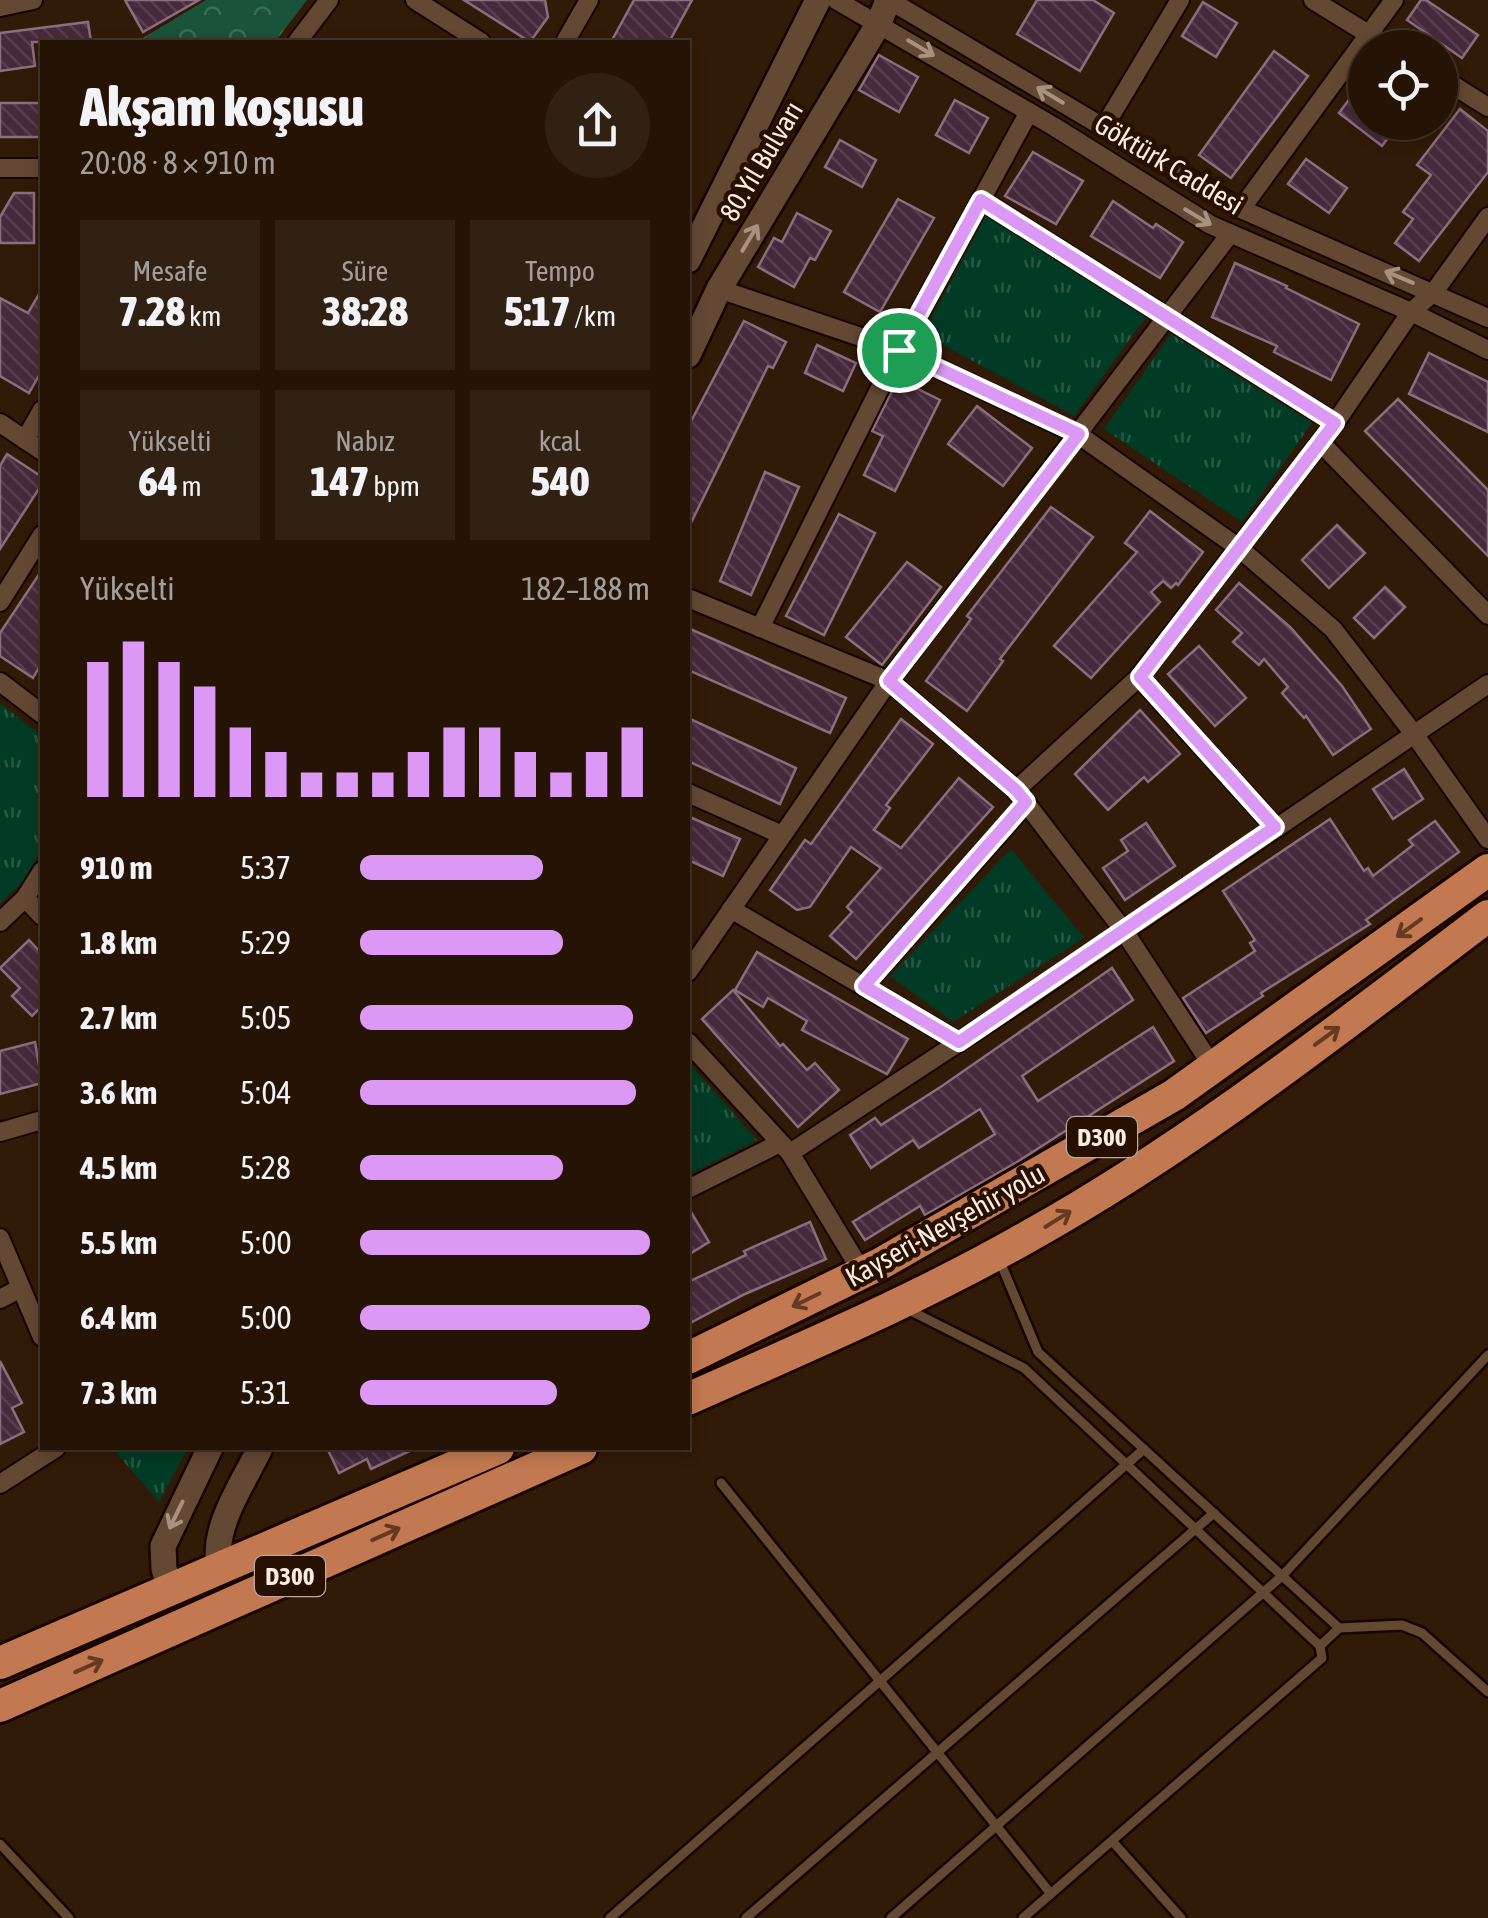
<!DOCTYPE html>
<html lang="tr">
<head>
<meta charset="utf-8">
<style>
  :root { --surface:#251405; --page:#312113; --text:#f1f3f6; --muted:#a39e9a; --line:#423327; --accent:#db99f5 }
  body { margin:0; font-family:"Asap Condensed",sans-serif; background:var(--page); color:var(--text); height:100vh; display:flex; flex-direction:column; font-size:38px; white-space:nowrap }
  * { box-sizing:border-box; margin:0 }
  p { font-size:32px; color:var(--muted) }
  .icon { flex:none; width:55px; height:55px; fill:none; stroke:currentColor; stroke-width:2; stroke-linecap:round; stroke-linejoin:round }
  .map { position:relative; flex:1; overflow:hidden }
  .side { position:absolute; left:40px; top:40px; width:650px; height:1410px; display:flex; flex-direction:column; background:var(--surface); border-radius:0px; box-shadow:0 5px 15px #0003,0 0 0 2px var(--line) }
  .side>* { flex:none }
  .tools { position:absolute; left:1348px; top:30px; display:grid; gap:20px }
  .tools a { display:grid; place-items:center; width:110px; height:110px; border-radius:50%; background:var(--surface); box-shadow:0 5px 15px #0003,0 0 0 2px var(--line); font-size:50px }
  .pin { position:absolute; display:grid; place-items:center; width:85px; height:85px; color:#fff; margin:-42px; border:5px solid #fff; border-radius:50%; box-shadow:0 2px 10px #0007 }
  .round { display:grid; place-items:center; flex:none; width:105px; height:105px; border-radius:52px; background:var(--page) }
  .summary { display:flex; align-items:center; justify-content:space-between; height:170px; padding:0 40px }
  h1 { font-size:55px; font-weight:800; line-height:75px }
  .figures { display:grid; grid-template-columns:repeat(3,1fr); gap:15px; height:170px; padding:10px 40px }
  .figures div { display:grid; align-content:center; border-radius:0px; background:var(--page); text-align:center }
  .figures b { font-size:42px; font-weight:800 }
  .figures small { font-size:28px; font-weight:400 }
  .figures p { font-size:28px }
  .chart { height:280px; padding:20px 40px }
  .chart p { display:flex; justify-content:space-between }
  .chart svg { width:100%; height:180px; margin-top:10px; stroke:var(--accent); stroke-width:6 }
  ul { padding:0 40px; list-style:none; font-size:32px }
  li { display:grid; grid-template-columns:160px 120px 1fr; align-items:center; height:75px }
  li i { height:25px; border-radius:12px; background:var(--accent) }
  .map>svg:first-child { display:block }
  .grass { fill:url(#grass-tufts) }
  .forest { fill:url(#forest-crowns) }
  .building { fill:url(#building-back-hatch); stroke:#8c6d7f; stroke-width:2.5 }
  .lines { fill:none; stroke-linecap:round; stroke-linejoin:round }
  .lane-casing { stroke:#180400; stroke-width:14 }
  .street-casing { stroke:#180400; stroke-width:22 }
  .secondary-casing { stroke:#180400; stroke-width:30 }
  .highway-casing { stroke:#180400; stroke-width:38 }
  .lane { stroke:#634834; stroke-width:9 }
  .street { stroke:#634834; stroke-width:18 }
  .secondary { stroke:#634834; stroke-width:25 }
  .highway { stroke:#c27951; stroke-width:32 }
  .oneway { stroke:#a89181 }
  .oneway2 { stroke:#653a21 }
  .route-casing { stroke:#fff; stroke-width:20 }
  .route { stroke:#db99f5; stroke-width:12 }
  .labels { text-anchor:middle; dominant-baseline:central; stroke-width:9; stroke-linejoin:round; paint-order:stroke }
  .shield { fill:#271001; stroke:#bca99d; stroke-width:2.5 }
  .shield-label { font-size:25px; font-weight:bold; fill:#fcebe0 }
  .street-label { font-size:28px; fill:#fcebe0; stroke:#271001 }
</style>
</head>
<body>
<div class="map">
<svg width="1488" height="1918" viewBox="0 0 1488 1918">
  <defs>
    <pattern id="grass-tufts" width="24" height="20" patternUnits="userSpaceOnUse" patternTransform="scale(2.5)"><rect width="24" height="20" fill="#013b25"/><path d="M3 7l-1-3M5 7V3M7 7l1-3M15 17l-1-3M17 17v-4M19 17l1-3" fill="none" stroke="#275844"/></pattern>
    <pattern id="forest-crowns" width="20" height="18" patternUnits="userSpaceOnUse" patternTransform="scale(2.5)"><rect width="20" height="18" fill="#195339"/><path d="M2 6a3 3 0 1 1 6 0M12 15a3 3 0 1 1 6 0" fill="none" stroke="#3b6c55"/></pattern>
    <pattern id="building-back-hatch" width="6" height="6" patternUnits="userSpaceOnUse" patternTransform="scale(2.5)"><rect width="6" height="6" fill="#462a3b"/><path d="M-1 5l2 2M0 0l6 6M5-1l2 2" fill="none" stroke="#583f4e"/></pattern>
  </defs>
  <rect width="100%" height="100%" fill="#311a07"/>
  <g class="grass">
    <path d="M 986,216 L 1146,317 L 1074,416 L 923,334 Z"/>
    <path d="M 1171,334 L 1312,423 L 1242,522 L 1104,429 Z"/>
    <path d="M 0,703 L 42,736 L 42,848 L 23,882 L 0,903 Z"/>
    <path d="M 1011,849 L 1084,938 L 953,1022 L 890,976 Z"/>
    <path d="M 688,1062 L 757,1140 L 688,1175 Z"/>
    <path d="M 112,1448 L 188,1448 L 159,1502 Z"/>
  </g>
  <path class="forest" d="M 206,0 L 307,0 L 275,42 L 136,42 Z"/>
  <g class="building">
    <path d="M 125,0 L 199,0 L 143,32 Z"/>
    <path d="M 464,0 L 545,0 L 548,17 L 530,42 Z"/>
    <path d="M 634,0 L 692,0 L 669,42 L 611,42 Z"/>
    <path d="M 1037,0 L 1093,0 L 1114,13 L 1080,71 L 1017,34 Z"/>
    <path d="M 1421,0 L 1426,0 L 1478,35 L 1462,58 L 1407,20 Z"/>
    <path d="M 1203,2 L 1237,23 L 1216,57 L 1182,36 Z"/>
    <path d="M 88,22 L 91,42 L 32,42 L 35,66 L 0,71 L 0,33 Z"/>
    <path d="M 1274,51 L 1308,76 L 1231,178 L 1199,155 Z"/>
    <path d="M 879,55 L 918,77 L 899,112 L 859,90 Z"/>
    <path d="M 1365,78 L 1365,122 L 1400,122 L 1382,146 L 1339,113 Z"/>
    <path d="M 955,100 L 988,118 L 969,153 L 936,135 Z"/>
    <rect x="0" y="103" width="42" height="34"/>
    <path d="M 1460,109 L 1488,131 L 1488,172 L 1419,261 L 1395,243 L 1413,219 L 1403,212 L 1431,175 L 1417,165 Z"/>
    <path d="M 840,140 L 876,160 L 862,187 L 825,167 Z"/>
    <path d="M 1033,152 L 1083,181 L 1056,224 L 1005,196 Z"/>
    <path d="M 1306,159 L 1347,188 L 1329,213 L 1288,184 Z"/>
    <path d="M 14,193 L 34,193 L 34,243 L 0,243 L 0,217 Z"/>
    <path d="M 898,199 L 934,218 L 880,312 L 844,292 Z"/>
    <path d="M 1113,201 L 1153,228 L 1156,224 L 1183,242 L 1160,278 L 1091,236 Z"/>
    <path d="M 797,213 L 831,231 L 815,260 L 810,258 L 794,287 L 758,267 L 774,238 L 782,242 Z"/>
    <path d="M 1235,263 L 1287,286 L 1286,288 L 1359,324 L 1331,380 L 1274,352 L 1277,346 L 1212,317 Z"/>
    <path d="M 42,289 L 42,370 L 29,393 L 0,376 L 0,298 L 28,313 Z"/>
    <path d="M 744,321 L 786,342 L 773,368 L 768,366 L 688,529 L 688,427 Z"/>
    <path d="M 817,345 L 856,363 L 843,391 L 805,373 Z"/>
    <path d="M 1429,353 L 1488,382 L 1488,432 L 1409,394 Z"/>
    <path d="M 898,379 L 940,400 L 895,491 L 864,475 L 883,436 L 872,431 Z"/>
    <path d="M 1398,399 L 1488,490 L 1488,556 L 1365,431 Z"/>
    <path d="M 977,406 L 1032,448 L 1003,486 L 948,444 Z"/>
    <path d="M 7,454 L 42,477 L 42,484 L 0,549 L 0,466 Z"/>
    <path d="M 765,472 L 799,487 L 751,595 L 720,581 Z"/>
    <path d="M 1051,507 L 1093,537 L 1000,659 L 1003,661 L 967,711 L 926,681 L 971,619 L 967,616 Z"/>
    <path d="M 1150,511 L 1203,552 L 1178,585 L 1176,583 L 1171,588 L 1163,581 L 1151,592 L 1160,602 L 1091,678 L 1054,646 L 1137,552 L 1125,543 Z"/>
    <path d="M 839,514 L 875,533 L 824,635 L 786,616 Z"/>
    <path d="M 1337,525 L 1365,553 L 1329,588 L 1302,560 Z"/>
    <path d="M 907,562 L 941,587 L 882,665 L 846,637 Z"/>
    <path d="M 42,570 L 42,662 L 33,678 L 0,656 L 0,633 Z"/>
    <path d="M 1239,583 L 1290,627 L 1342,686 L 1371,729 L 1333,755 L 1306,716 L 1304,718 L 1282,693 L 1288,687 L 1264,659 L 1259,665 L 1233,642 L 1242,633 L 1216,610 Z"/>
    <path d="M 1385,587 L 1405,607 L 1374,638 L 1354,618 Z"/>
    <path d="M 688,628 L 846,698 L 830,733 L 688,670 Z"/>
    <path d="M 1199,646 L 1246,698 L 1215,726 L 1168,674 Z"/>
    <path d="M 1140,710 L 1180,754 L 1148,782 L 1144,777 L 1108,810 L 1075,774 Z"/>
    <path d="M 688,718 L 796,768 L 780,804 L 688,761 Z"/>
    <path d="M 901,719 L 933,744 L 886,805 L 890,808 L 874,830 L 901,848 L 959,778 L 993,807 L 856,959 L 830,936 L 852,912 L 847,907 L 881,868 L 851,847 L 810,907 L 797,910 L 770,890 L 805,840 L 811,844 Z"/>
    <path d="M 1404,769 L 1423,799 L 1393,819 L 1373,789 Z"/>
    <path d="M 692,818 L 740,839 L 723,876 L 688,860 L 688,827 Z"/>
    <path d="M 1330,819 L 1364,871 L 1368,868 L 1373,876 L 1413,845 L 1409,840 L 1435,821 L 1459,852 L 1366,920 L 1370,924 L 1261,993 L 1263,996 L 1206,1033 L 1183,998 L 1255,951 L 1250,943 L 1255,940 L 1223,891 Z"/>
    <path d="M 1146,823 L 1175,866 L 1125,900 L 1103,868 L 1128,851 L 1121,840 Z"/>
    <path d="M 29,940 L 42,954 L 42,1006 L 32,1016 L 12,996 L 20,988 L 0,968 Z"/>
    <path d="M 757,952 L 908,1039 L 887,1074 L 802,1030 L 807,1021 L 768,998 L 763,1007 L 735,990 Z"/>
    <path d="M 1112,968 L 1133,1000 L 1022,1076 L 1038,1101 L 1153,1027 L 1174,1061 L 1017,1162 L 925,1215 L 920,1206 L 865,1240 L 853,1222 L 995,1134 L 980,1109 L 919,1148 L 913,1140 L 871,1168 L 850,1135 L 875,1118 L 881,1125 L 942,1086 Z"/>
    <path d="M 733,990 L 780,1046 L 783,1044 L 807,1070 L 815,1063 L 839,1090 L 798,1127 L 702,1019 Z"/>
    <path d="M 35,1042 L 42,1083 L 0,1094 L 0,1051 Z"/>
    <path d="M 688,1207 L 709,1242 L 688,1255 Z"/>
    <path d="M 810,1222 L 826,1259 L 745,1294 L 692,1322 L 688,1313 L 688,1282 L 746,1255 L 744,1251 Z"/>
    <path d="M 0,1361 L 22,1403 L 12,1408 L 24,1432 L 0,1444 Z"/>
    <path d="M 327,1448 L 416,1448 L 371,1469 L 367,1459 L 339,1473 Z"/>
  </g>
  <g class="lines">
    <g class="lane-casing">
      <g id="lane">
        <path d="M 905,1308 L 1024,1368 L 1320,1646 L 1339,1628 L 1038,1352 L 999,1259"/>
        <path d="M 721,1483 L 1051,1894"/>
        <path d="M 1339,1628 L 1402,1625 L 1422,1633 L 1488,1692"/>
        <path d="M 1112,1841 L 1181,1918"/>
        <path d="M 0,1844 L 69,1918"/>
        <path d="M 610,1918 L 1144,1449"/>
        <path d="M 746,1918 L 1214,1513"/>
        <path d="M 891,1918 L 1282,1576 L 1488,1355"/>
        <path d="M 1023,1918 L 1322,1658 L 1320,1646"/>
      </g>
    </g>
    <g class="street-casing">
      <g id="street">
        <path d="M 415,0 L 481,42"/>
        <path d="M 836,0 L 1053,126 L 1211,225 L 1411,312 L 1488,350"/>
        <path d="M 889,0 L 1241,209 L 1488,318"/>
        <path d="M 1313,0 L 1391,48"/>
        <path d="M 0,7 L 33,0"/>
        <path d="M 297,42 L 329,0"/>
        <path d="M 565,42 L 589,0"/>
        <path d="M 1440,77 L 1488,107"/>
        <path d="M 1104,127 L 1180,0"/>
        <path d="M 0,168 L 42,168"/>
        <path d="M 981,200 L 1335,423"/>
        <path d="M 1241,209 L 1394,0"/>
        <path d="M 719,289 L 899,350 L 1079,435 L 1239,548 L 1333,629 L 1414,734 L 1488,839"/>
        <path d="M 0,423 L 42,451"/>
        <path d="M 25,440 L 42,410"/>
        <path d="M 1320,442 L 1488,615"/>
        <path d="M 688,598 L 889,681 L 1016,790 L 1124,931 L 1213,1067"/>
        <path d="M 0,602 L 42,535"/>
        <path d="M 760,628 L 899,350 L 1029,112"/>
        <path d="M 1139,677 L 1275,827"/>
        <path d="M 0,682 L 42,714"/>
        <path d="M 1016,790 L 1139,677 L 1335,423 L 1411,312 L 1434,292 L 1488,217"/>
        <path d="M 688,793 L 782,835"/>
        <path d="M 25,898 L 42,916"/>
        <path d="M 731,909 L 959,1042"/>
        <path d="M 0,922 L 25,898 L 42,871"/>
        <path d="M 688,972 L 889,681 L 1230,234"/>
        <path d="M 864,986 L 1026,803"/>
        <path d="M 688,1042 L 790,1153 L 862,1272"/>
        <path d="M 0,1132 L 42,1120"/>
        <path d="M 790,1153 L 1031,995 L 1488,684"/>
        <path d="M 688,1189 L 780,1143"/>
        <path d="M 0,1238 L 42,1337"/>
        <path d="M 0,1299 L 21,1288"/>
        <path d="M 0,1484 L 56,1448"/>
      </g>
    </g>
    <g class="secondary-casing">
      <g id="secondary">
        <path d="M 688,260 L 818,0"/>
        <path d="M 688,355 L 719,289 L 879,23 L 888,0"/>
        <path d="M 219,1566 C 212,1526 244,1482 260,1448"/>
        <path d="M 170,1587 L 164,1569 L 163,1546 L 210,1448"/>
      </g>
    </g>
    <g class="highway-casing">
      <g id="highway">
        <path d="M 688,1358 L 880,1264 L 1174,1095 L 1488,870"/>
        <path d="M 688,1399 C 802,1348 919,1299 1029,1236 C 1192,1145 1340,1028 1488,916"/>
        <path d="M 0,1663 L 498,1448"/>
        <path d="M 0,1706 L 581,1448"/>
      </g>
    </g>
    <use href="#lane" class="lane"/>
    <use href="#street" class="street"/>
    <use href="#secondary" class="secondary"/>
    <use href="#highway" class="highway"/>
  </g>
  <defs><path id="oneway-shaft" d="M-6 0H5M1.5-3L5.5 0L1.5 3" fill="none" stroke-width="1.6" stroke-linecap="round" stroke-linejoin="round" transform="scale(2.5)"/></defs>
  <g class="oneway">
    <use href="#oneway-shaft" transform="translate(921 48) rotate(31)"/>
    <use href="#oneway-shaft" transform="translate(1050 95) rotate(-149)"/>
    <use href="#oneway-shaft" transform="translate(1198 217) rotate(31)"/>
    <use href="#oneway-shaft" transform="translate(750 238) rotate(-59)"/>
    <use href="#oneway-shaft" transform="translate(1399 277) rotate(-157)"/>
    <use href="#oneway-shaft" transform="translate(176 1515) rotate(116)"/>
  </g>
  <g class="oneway2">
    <use href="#oneway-shaft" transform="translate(1409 928) rotate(144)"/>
    <use href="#oneway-shaft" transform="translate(1327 1036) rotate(-36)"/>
    <use href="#oneway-shaft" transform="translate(1058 1219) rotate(-32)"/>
    <use href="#oneway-shaft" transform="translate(806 1300) rotate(154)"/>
    <use href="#oneway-shaft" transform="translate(386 1534) rotate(-24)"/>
    <use href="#oneway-shaft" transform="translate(89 1666) rotate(-24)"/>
  </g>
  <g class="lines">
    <g class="route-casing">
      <path id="route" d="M 981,200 L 1335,423 L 1140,677 L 1275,827 L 959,1042 L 864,986 L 1026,802 L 1016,790 L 889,681 L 1079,434 L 899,350 Z"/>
    </g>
    <use href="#route" class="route"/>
  </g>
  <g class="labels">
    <g class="shield">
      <rect x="1067" y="1117" width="70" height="40" rx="8"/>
      <rect x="255" y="1556" width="70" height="40" rx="8"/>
    </g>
    <g class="shield-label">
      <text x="1102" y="1137">D300</text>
      <text x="290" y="1576">D300</text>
    </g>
    <g class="street-label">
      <text transform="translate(761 161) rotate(-59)">80.Yıl Bulvarı</text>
      <text transform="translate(1169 164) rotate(31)">Göktürk Caddesi</text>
      <text transform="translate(945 1225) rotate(-29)">Kayseri-Nevşehir yolu</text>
    </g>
  </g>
</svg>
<div class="tools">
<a><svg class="icon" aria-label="locate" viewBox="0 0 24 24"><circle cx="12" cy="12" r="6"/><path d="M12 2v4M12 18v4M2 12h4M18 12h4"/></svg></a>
</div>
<div class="pin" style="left:899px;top:350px;background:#1e9e55"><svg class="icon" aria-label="arrive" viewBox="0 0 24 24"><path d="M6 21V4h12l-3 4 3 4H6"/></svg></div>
<section class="side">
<div class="summary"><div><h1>Akşam koşusu</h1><p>20:08 · 8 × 910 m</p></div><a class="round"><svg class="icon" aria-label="share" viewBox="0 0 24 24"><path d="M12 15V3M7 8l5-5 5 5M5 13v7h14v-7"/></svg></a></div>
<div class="figures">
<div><p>Mesafe</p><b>7.28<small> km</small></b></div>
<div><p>Süre</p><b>38:28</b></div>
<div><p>Tempo</p><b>5:17<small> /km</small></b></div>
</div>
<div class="figures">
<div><p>Yükselti</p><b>64<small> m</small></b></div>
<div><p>Nabız</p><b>147<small> bpm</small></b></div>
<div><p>kcal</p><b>540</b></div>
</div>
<div class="chart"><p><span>Yükselti</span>182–188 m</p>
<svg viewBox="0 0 160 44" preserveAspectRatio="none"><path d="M5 44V11M15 44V6M25 44V11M35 44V17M45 44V27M55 44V33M65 44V38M75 44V38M85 44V38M95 44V33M105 44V27M115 44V27M125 44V33M135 44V38M145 44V33M155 44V27"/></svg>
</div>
<ul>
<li><b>910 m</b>5:37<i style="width:63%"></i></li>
<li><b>1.8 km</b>5:29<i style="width:70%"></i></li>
<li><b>2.7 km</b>5:05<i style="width:94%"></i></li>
<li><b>3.6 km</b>5:04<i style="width:95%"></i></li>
<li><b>4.5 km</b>5:28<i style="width:70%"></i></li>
<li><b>5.5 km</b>5:00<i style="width:100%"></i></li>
<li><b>6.4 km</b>5:00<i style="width:100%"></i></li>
<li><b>7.3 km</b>5:31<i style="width:68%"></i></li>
</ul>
</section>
</div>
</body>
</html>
